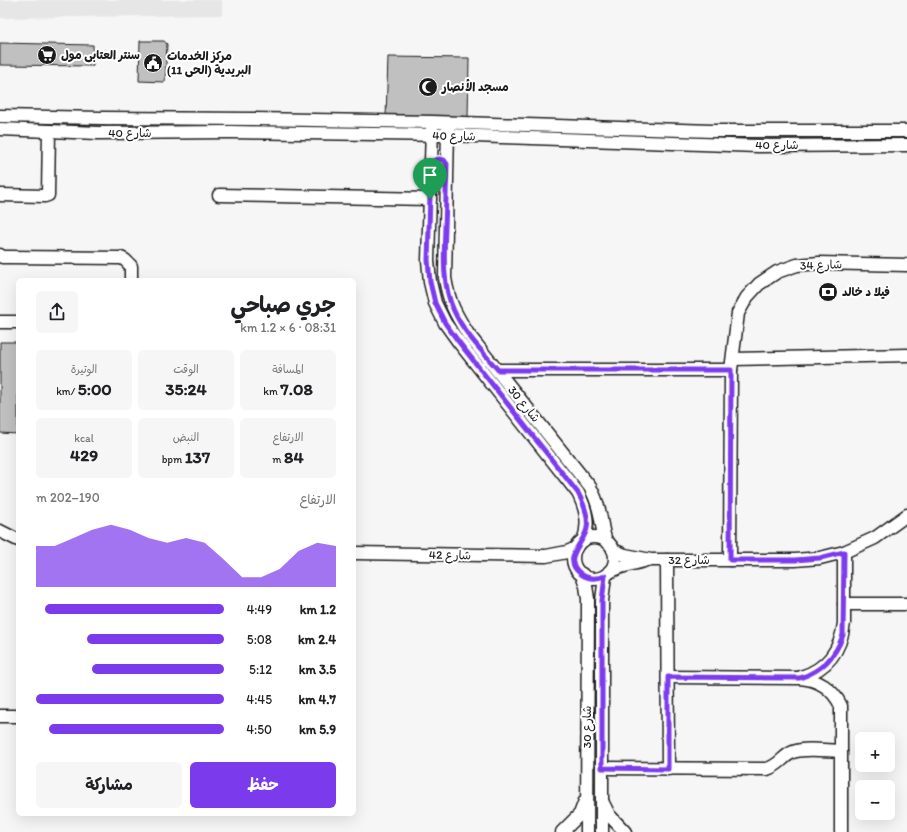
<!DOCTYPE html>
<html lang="ar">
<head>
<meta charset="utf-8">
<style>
  :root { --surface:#fff; --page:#f6f6f6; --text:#202124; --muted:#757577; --accent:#7c3aed }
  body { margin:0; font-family:Itim,"Playpen Sans Arabic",sans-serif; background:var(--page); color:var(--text); direction:rtl; height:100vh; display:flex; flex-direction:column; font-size:15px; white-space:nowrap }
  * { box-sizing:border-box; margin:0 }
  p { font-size:13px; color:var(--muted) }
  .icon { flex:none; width:22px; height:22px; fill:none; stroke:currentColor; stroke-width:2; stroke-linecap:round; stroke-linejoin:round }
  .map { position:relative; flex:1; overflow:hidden; direction:ltr }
  .drawer { position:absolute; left:16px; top:278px; width:340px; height:538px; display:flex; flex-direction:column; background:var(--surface); border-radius:6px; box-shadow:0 4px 16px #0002; direction:rtl }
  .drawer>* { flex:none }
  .controls { position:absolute; left:855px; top:732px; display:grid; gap:8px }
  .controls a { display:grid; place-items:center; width:40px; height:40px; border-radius:6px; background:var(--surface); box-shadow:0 4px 16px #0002; font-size:20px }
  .pin { position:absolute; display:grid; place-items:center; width:34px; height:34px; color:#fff; margin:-41px -17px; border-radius:50% 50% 50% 0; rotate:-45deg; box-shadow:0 0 4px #0007 }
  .pin .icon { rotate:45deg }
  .round { display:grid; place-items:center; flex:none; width:42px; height:42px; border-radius:6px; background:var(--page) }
  .summary { display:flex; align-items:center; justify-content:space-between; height:68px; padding:0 20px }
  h1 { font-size:22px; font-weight:700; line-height:30px }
  .figures { display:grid; grid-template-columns:repeat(3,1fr); gap:6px; height:68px; padding:4px 20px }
  .figures div { display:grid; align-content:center; border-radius:6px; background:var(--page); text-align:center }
  .figures b { font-size:17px; font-weight:700 }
  .figures small { font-size:11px; font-weight:400 }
  .figures p { font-size:11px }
  .chart { height:112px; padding:8px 20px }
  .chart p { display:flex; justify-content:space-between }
  .chart svg { width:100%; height:72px; margin-top:4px; fill:var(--accent); opacity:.7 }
  .cta { display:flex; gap:8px; margin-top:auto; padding:8px 20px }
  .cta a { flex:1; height:46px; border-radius:6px; background:var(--accent); color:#fff; font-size:16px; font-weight:700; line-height:46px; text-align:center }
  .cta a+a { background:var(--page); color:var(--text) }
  ul { padding:0 20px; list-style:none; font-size:13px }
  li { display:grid; grid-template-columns:64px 48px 1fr; align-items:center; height:30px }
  li i { height:10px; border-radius:5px; background:var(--accent) }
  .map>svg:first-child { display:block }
  .built { fill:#e6e6e6 }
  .building { fill:#c0c0c0; stroke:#1c1c1c }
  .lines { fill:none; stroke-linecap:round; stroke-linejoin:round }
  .minor-casing { stroke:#1c1c1c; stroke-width:15 }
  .minor { stroke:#fff; stroke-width:12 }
  .route-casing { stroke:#fff; stroke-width:8 }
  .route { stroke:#7c3aed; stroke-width:5 }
  .labels { text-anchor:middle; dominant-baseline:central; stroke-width:4; stroke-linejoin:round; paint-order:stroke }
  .poi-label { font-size:12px; font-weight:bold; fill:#1c1c1c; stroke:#fff; text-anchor:start }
  .street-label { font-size:12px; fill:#1c1c1c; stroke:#fff }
</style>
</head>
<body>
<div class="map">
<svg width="907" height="832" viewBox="0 0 907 832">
  <rect width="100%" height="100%" fill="#f6f6f6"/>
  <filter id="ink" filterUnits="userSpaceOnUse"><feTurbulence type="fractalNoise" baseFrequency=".025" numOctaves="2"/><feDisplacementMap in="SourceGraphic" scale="8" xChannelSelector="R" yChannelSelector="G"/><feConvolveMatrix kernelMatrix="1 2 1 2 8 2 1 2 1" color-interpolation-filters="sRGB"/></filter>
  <g filter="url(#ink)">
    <path class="built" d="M 0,0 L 222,0 L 222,15 L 0,18 Z"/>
    <g class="building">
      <path d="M 140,41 L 164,41 L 167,44 L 165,82 L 139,81 Z"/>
      <path d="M 0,43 L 93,45 L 93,66 L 0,65 Z"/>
      <path d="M 388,57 L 469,58 L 468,119 L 386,117 Z"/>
      <path d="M 0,342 L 18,342 L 18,434 L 0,433 Z"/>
    </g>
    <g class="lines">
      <g class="minor-casing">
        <g id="minor">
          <path d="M 0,116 L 101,118 L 254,119 L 433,122 L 712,131 L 907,131"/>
          <path d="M 448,128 L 445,278 C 449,303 455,313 468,334 L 590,487 C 594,494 597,502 599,510 C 602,521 602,531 606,541"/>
          <path d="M 0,129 L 98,133 L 231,132 L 448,135 L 758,146 L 907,145"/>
          <path d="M 432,129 L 428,260 L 430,282 L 435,303 L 445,323 L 458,341 L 578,493 C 586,509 590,524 583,541"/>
          <path d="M 0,195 L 45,196 L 48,195 L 49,131"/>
          <path d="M 219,195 L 430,199"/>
          <path d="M 0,255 L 2,257 L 9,257 L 121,258 L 125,260 L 131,266 L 131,280"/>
          <path d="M 0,322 L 18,322"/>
          <path d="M 733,359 L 907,355"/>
          <path d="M 497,370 L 731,370"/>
          <path d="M 0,531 L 18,540"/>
          <circle cx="594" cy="558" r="21"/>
          <path d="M 613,550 L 625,555 L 651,560 L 795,560 L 820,558 L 844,552 L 875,538 L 907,515"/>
          <path d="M 354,553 L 546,556 L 567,552 L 576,548"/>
          <path d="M 667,560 L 668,769"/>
          <path d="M 730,560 L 731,370 L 738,313 L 747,297 L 759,284 L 777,272 L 797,265 L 819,263 L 907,265"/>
          <path d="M 609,572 L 621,567 L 644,561"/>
          <path d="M 582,574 L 586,586 L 588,599 L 587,832"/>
          <path d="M 844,604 L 907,604"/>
          <path d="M 668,677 L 799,678 C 818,679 833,689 841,706 L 841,832"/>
          <path d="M 801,677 C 827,669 841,650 844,623 L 844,552"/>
          <path d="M 0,716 L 18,716"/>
          <path d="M 602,768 L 767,769 C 780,765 783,756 793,752 C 806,747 828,751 841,751"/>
          <path d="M 603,803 L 609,815 L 625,832"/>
          <path d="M 562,832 L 580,814 L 585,801"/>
          <path d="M 602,832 L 602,601 L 605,576"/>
        </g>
      </g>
      <use href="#minor" class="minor"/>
    </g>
  </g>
  <g class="lines" filter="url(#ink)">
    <g class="route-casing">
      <path id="route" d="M 439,159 L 444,160 L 447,164 C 446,185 446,206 445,227 C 444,256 442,285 454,311 C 464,333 483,352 498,370 L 731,370 L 730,560 L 795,560 L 820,558 L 844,552 L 843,635 C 836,656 821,671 800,678 L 668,677 L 668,769 L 602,768 L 602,601 L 605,576 C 597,579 589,580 581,574 C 560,558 585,543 587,528 C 589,516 584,504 578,493 L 458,341 L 445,323 L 435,303 L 430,282 L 428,260 L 431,163 L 435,160 Z"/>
    </g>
    <use href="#route" class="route"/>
  </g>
  <defs>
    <g id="supermarket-disc" transform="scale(1)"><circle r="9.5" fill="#1c1c1c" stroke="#fff"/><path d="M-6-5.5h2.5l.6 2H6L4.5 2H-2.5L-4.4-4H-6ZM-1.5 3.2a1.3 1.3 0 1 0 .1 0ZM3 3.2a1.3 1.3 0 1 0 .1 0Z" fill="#fff"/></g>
    <g id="civic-disc" transform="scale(1)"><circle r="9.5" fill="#1c1c1c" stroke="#fff"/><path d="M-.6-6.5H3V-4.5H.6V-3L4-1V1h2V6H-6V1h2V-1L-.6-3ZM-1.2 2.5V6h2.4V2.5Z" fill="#fff"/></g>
    <g id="mosque-disc" transform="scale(1)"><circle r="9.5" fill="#1c1c1c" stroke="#fff"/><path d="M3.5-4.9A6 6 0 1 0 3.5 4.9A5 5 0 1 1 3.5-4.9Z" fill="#fff"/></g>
    <g id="bank-disc" transform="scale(1)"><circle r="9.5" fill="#1c1c1c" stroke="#fff"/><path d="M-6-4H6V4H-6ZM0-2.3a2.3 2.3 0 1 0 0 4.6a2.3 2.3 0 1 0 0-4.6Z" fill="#fff"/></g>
  </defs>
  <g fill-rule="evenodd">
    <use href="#supermarket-disc" x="47" y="55"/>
    <use href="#civic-disc" x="153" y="63"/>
    <use href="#mosque-disc" x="428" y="87"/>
    <use href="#bank-disc" x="828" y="292"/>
  </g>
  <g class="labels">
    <g class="poi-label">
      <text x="61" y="55">سنتر العتابى مول</text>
      <text x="167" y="56">مركز الخدمات<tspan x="167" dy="14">البريدية (الحى 11)</tspan></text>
      <text x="442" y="87">مسجد الأنصار</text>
      <text x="842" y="292">فيلا د خالد</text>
    </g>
    <g class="street-label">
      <text x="130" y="133">شارع 40</text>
      <text transform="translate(454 136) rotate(1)">شارع 40</text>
      <text x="777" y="145">شارع 40</text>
      <text transform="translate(821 265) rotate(-2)">شارع 34</text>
      <text transform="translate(524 404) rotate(51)">شارع 30</text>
      <text transform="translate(450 555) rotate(1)">شارع 42</text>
      <text x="689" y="560">شارع 32</text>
      <text transform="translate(587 727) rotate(-90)">شارع 30</text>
    </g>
  </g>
</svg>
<div class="controls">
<a>+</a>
<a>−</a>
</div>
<div class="pin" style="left:430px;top:199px;background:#1e9e55"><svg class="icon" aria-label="arrive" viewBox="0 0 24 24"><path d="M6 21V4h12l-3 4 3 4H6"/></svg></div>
<section class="drawer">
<div class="summary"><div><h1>جري صباحي</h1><p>08:31 · 6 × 1.2 km</p></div><a class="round"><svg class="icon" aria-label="share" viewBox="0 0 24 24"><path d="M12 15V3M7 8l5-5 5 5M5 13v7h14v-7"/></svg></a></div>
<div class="figures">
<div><p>المسافة</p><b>7.08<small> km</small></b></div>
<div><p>الوقت</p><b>35:24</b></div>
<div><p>الوتيرة</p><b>5:00<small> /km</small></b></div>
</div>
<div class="figures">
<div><p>الارتفاع</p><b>84<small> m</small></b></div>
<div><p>النبض</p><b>137<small> bpm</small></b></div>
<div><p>kcal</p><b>429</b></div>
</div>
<div class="chart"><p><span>الارتفاع</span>190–202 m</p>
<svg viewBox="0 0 160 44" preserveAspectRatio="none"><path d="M0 44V19L10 19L20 14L30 9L40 6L50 9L60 14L70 17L80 14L90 17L100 27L110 38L120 38L130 33L140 22L150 17L160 19V44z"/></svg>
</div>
<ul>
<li><b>1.2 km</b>4:49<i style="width:95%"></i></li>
<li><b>2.4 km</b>5:08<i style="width:73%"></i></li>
<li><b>3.5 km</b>5:12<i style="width:70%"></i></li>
<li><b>4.7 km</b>4:45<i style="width:100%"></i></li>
<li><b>5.9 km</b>4:50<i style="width:93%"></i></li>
</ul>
<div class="cta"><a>حفظ</a><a>مشاركة</a></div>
</section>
</div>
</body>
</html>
